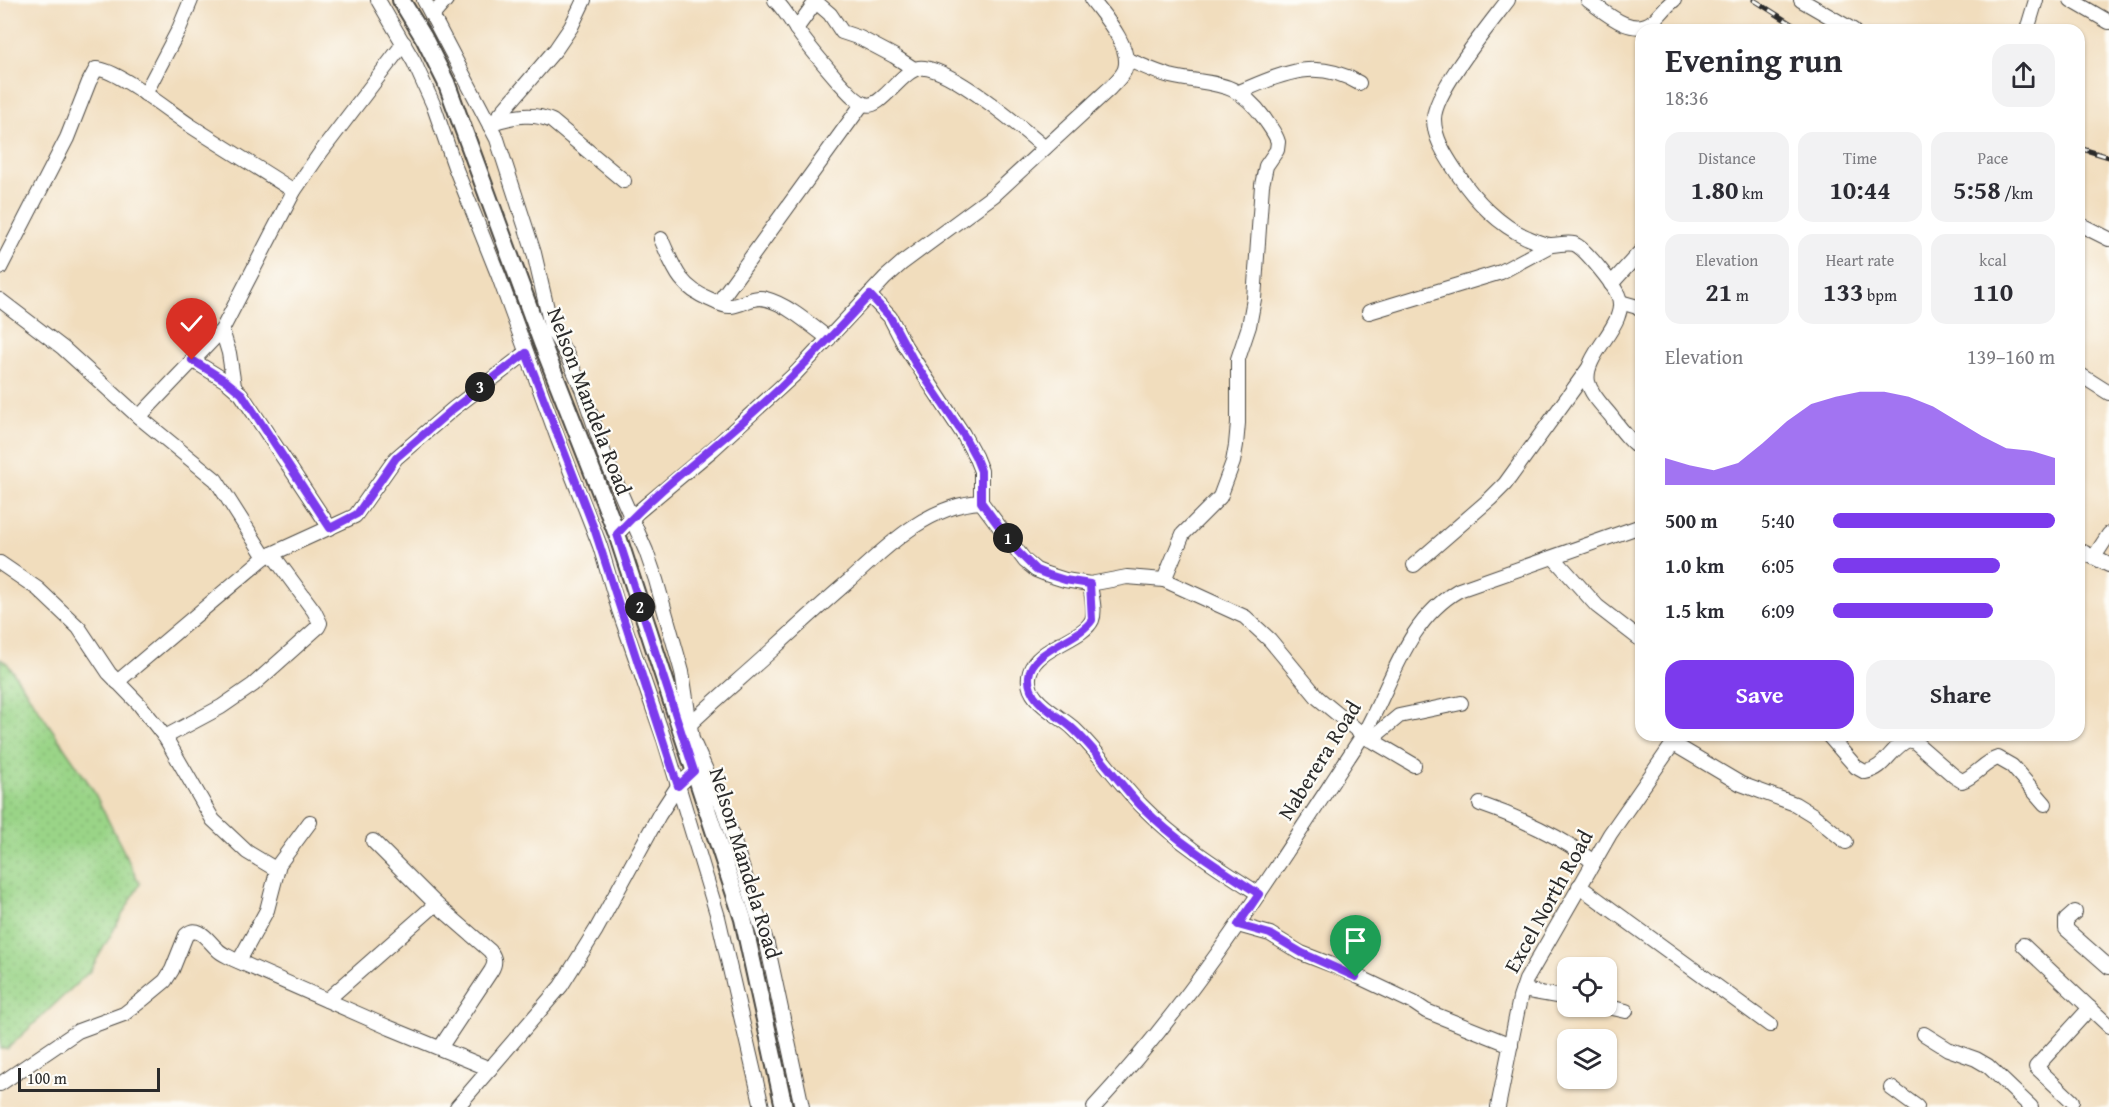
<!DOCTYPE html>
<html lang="en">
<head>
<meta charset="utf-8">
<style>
  :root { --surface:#fff; --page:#f2f2f3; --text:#2b2b33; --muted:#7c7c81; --accent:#7c3aed }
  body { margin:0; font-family:"Gentium Book Plus",serif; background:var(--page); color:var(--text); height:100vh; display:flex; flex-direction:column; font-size:22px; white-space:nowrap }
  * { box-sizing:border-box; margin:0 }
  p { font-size:20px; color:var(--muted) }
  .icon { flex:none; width:33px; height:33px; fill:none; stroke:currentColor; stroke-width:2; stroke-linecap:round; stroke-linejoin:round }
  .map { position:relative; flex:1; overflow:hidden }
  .side { position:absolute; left:1635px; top:24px; width:450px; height:717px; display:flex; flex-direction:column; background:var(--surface); border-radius:18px; box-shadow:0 2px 4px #0004 }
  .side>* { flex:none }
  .fabs { position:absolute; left:1557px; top:957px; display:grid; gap:12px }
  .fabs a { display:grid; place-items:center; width:60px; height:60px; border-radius:12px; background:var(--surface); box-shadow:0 2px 4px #0004; font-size:30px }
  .scale { position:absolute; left:18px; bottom:15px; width:142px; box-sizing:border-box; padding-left:6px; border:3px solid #2b2b2b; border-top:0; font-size:16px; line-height:21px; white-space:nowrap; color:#2b2b2b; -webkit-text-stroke:4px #fdfcf7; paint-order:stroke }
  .pin { position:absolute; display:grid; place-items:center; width:51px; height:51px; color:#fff; margin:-62px -26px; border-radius:50% 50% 50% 0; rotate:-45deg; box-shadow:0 0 6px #0007 }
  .pin .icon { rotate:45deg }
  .km { position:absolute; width:30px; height:30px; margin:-15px; border-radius:50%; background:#222; color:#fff; font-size:16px; line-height:30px; text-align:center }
  .round { display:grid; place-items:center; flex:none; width:63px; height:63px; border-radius:18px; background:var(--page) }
  .summary { display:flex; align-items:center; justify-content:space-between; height:102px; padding:0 30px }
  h1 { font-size:33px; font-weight:800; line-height:45px }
  .metrics { display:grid; grid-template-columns:repeat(3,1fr); gap:9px; height:102px; padding:6px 30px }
  .metrics div { display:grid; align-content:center; border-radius:15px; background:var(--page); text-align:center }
  .metrics b { font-size:26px; font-weight:800 }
  .metrics small { font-size:16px; font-weight:400 }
  .metrics p { font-size:16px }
  .chart { height:168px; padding:12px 30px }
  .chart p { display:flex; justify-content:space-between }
  .chart svg { width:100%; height:108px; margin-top:6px; fill:var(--accent); opacity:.7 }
  .primary-button { display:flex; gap:12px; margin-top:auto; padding:12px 30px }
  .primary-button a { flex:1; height:69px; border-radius:18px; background:var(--accent); color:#fff; font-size:24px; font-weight:800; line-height:69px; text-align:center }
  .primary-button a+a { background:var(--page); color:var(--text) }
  ul { padding:0 30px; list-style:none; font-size:20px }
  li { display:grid; grid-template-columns:96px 72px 1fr; align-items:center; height:45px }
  li i { height:15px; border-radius:8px; background:var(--accent) }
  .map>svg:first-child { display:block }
  .grass { fill:url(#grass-dots); stroke:#628059; stroke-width:1.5 }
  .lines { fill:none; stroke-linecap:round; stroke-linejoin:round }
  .minor-casing { stroke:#494641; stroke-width:16 }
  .major-casing { stroke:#494641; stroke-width:20 }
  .minor { stroke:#fff; stroke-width:14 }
  .major { stroke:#fff; stroke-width:16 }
  .rail-casing { stroke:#2b2b2b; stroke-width:5 }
  .rail { stroke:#fdfcf7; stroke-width:3; stroke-dasharray:9; stroke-linecap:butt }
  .route-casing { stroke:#fff; stroke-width:12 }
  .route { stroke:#7c3aed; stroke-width:8 }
  .labels { text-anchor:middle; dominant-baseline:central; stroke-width:4.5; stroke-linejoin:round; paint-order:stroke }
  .street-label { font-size:22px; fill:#2b2b2b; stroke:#fdfcf7 }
</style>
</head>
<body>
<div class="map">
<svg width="2109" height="1107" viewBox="0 0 2109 1107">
  <defs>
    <pattern id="grass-dots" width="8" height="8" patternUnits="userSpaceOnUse" patternTransform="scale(1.5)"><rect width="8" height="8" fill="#9ad487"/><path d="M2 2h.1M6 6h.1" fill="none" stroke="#85b675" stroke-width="1.8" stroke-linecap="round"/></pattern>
  </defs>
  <rect width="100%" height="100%" fill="#fdfcf7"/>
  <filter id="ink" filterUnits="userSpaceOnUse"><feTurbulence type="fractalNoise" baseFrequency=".0167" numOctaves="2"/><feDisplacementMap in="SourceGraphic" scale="12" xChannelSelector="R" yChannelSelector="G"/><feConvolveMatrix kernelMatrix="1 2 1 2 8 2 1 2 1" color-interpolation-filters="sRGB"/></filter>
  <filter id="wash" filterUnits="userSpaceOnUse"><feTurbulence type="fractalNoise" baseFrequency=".008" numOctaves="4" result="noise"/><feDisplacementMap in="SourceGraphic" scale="24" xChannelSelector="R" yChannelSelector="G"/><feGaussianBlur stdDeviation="1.35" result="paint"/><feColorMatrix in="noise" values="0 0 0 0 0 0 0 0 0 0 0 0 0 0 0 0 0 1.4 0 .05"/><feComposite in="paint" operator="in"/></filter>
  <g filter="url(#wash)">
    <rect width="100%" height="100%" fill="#f1ddbd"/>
    <path class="grass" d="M 0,659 L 7,663 L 92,788 L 140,884 L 90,971 L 7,1049 L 0,1049 Z"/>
  </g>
  <g filter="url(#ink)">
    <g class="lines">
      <g class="minor-casing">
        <g id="minor">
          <path d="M 378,0 L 414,62 L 433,104 L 455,167 L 499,277 L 558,439 L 600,546 L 619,610 L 664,739 L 718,917 L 762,1107"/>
          <path d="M 424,0 L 497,139 L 534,253 L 552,330 L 566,353 L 582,389 L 607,462 L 646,551 L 656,580 L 682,672 L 692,739 L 723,808 L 767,944 L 802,1107"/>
          <path d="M 775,0 C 786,11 793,25 802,37 C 814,53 827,68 840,83 C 847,90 854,100 864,104 C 881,111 900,71 919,68 C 947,64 1023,129 1045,148"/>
          <path d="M 1508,0 C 1490,24 1434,92 1434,119 C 1434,140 1448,159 1459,176 C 1475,200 1499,225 1526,237 C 1533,240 1543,245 1551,245 C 1559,245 1566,242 1574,244 C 1585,248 1613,284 1618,295 C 1631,322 1582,354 1588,382 C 1591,395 1603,406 1611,416 C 1620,428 1629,441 1641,449"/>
          <path d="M 1588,0 C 1605,12 1632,38 1653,21 C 1660,15 1666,6 1674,0"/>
          <path d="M 1801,0 L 1853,30"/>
          <path d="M 2071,0 L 2109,22"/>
          <path d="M 816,2 L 830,14 L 842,32 L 860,38 L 894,56 L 914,69"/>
          <path d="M 433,15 L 446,0"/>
          <path d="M 796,29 L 817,0"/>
          <path d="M 2027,30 L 2036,0"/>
          <path d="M 1126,59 C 1141,65 1155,72 1170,76 C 1213,86 1235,78 1264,118 C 1269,126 1276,134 1278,142 L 1277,150 L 1266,166 L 1262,185 L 1254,299 L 1249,326 L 1238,359 L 1238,423 L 1236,445 L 1233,462 L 1220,497 L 1183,534 L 1164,580"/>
          <path d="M 1239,92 C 1282,74 1315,57 1359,83"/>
          <path d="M 145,94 L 179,29 L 191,0"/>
          <path d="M 495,122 C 515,116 533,112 552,121 L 624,181"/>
          <path d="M 490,126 L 556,49 L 571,27 L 584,0"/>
          <path d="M 2079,224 L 2109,239"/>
          <path d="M 661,239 C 674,267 678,286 709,299 C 716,302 723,307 731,306 C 743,305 753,295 766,299 C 787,304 812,326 829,339"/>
          <path d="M 0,268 L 67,138 L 89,82 L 96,69 C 116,68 172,114 191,126 C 225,148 260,169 294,191"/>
          <path d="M 1611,284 L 1641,251"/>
          <path d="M 869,295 L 890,317 L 905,346 L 963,434 L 975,456 L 981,471 L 981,502"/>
          <path d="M 0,300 L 63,348 L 139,417 L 216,480 L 265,557"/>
          <path d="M 1620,302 L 1641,308"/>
          <path d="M 718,303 L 863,103"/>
          <path d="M 1369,312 L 1501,272 L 1551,245"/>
          <path d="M 222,330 L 229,353 L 234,386"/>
          <path d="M 192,360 L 226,381 L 241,394 L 330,528"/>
          <path d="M 2079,374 L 2109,393"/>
          <path d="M 139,417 L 222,330 L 294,191 L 321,152 L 404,43"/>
          <path d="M 617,534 L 638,512 L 712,450 L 796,373 L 885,278 L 902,263 L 994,195 L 1110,88 C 1115,82 1123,76 1125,69 C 1132,47 1104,16 1092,0"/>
          <path d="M 2079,550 L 2109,565"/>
          <path d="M 2094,557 L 2109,534"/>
          <path d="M 1554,558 L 1597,606 L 1641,640"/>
          <path d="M 0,563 L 38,589 L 79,628 L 109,673 L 139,704 L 165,737 L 213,820 L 247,852 L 277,870"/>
          <path d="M 1414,565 L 1490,499 L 1505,484 L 1588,369"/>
          <path d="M 1090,584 C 1091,594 1096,611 1092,620 C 1083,640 1037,647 1030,672 C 1022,699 1056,713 1072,727 C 1098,751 1117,781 1142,806 C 1176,841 1217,867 1259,894"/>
          <path d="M 117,682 L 265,557 L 355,516 L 396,458 L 453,409 L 526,353"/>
          <path d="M 689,725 C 716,699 744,676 771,651 C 797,627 823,603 850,580 C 887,546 928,505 981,502 L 1025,561 L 1036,570 L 1046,574 L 1065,580 L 1090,584 L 1127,577 L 1164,580 L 1245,617 L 1270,640 L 1318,698 L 1363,735 L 1414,765"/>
          <path d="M 1828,735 L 1856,767 L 1865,772 C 1886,769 1891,746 1909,740 L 1915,742 L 1954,776 L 1962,781 C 1976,776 1984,762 1998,758 L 2012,766 L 2045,804"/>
          <path d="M 165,737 L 221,707 L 253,685 L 318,627 L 320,623 L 314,611 L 272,554"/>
          <path d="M 1370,740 L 1399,716 L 1461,703"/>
          <path d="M 1672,743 L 1741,784 L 1795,804 L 1813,815 L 1846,842"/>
          <path d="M 1480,804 C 1515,816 1565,838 1593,862"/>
          <path d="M 373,841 L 436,904 L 490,951 C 495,958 496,963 491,971 L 440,1048"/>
          <path d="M 1579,886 L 1770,1025"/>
          <path d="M 2075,912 L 2066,920 L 2066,929 L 2109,967"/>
          <path d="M 1238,925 L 1270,934 L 1301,953 L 1340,968 L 1414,1003 L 1426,1011 L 1511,1045"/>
          <path d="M 2023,945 L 2109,1026"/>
          <path d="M 239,961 L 267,910 L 279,864 L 310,822"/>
          <path d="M 1523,990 L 1568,998"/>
          <path d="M 327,1000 L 436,904"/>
          <path d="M 1604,1006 L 1626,1011"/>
          <path d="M 1924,1034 L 1948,1049 L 1976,1059 L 1988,1066 L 2031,1107"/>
          <path d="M 0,1084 L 78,1031 L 124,1014 L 142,1000 L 165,981 L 172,970 L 186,935 C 199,924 208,941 217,949 C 221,954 228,956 233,959 L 390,1028 L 490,1069"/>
          <path d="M 1891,1088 L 1917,1107"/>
          <path d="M 2072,1101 L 2036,1067 L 2090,1008"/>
          <path d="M 457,1107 L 561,986 L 596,930 L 659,815 L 678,786 L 694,771"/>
          <path d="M 1094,1107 C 1199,994 1279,863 1363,735 C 1392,685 1405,621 1459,590 L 1641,526"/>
          <path d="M 1498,1107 L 1520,998 L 1526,980 L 1610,834 L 1679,735"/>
        </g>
      </g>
      <g class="major-casing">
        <path id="major" d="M 401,0 L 424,38 L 446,82 L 542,343 L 617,534 L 743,919 L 784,1107"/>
      </g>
      <use href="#minor" class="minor"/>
      <use href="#major" class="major"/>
      <g class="rail-casing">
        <g id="rail">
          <path d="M 1754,0 L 1801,30"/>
          <path d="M 2079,148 L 2109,157"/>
        </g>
      </g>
      <use href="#rail" class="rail"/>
    </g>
  </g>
  <g class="lines" filter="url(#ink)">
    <g class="route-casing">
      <path id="route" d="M 192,360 L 226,381 L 242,394 L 330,528 L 357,514 L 396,458 L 453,409 L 526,353 L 595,531 L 678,786 L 694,771 L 617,534 C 659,488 711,451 757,409 C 797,374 833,334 870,295 L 890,317 L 915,363 L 963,434 L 975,456 L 981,471 L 981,502 L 1018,552 L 1036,570 L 1046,574 L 1065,580 L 1090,584 L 1092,620 C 1079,640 1031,650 1029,676 C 1027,702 1056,713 1071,727 C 1097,750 1117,781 1141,806 C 1176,841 1217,867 1259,894 L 1238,925 L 1270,934 L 1302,953 L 1356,977"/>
    </g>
    <use href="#route" class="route"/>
  </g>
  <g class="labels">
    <g class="street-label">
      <text transform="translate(590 401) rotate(69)">Nelson Mandela Road</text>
      <text transform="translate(1319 760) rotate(-58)">Naberera Road</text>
      <text transform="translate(746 863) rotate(73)">Nelson Mandela Road</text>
      <text transform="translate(1548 901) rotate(-61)">Excel North Road</text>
    </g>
  </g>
</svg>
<div class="fabs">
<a><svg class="icon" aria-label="locate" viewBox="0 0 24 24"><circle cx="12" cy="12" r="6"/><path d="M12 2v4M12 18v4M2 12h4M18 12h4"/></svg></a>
<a><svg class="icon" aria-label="layers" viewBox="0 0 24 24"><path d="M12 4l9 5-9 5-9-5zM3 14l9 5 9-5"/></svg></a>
</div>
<div class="scale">100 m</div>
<div class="pin" style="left:1356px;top:977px;background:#1e9e55"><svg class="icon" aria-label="arrive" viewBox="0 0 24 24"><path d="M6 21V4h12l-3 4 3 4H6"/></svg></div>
<div class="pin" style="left:192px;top:360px;background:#d93025"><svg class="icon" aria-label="check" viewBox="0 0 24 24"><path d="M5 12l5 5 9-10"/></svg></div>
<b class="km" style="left:1008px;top:538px">1</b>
<b class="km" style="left:640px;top:607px">2</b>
<b class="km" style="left:480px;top:387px">3</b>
<section class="side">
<div class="summary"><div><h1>Evening run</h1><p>18:36</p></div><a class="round"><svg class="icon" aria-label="share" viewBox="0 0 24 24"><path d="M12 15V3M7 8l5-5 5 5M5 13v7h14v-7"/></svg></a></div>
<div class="metrics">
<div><p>Distance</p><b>1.80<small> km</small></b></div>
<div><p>Time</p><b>10:44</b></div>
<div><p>Pace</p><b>5:58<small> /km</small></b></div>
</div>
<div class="metrics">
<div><p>Elevation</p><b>21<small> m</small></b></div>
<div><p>Heart rate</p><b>133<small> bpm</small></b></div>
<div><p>kcal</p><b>110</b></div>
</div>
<div class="chart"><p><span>Elevation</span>139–160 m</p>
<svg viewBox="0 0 160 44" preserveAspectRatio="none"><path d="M0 44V33L10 36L20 38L30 35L40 27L50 18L60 11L70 8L80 6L90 6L100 8L110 12L120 18L130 24L140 29L150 30L160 33V44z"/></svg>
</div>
<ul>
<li><b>500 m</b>5:40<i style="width:100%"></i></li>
<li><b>1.0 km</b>6:05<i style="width:75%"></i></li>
<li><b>1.5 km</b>6:09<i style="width:72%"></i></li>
</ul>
<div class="primary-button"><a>Save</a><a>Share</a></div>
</section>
</div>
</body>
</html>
